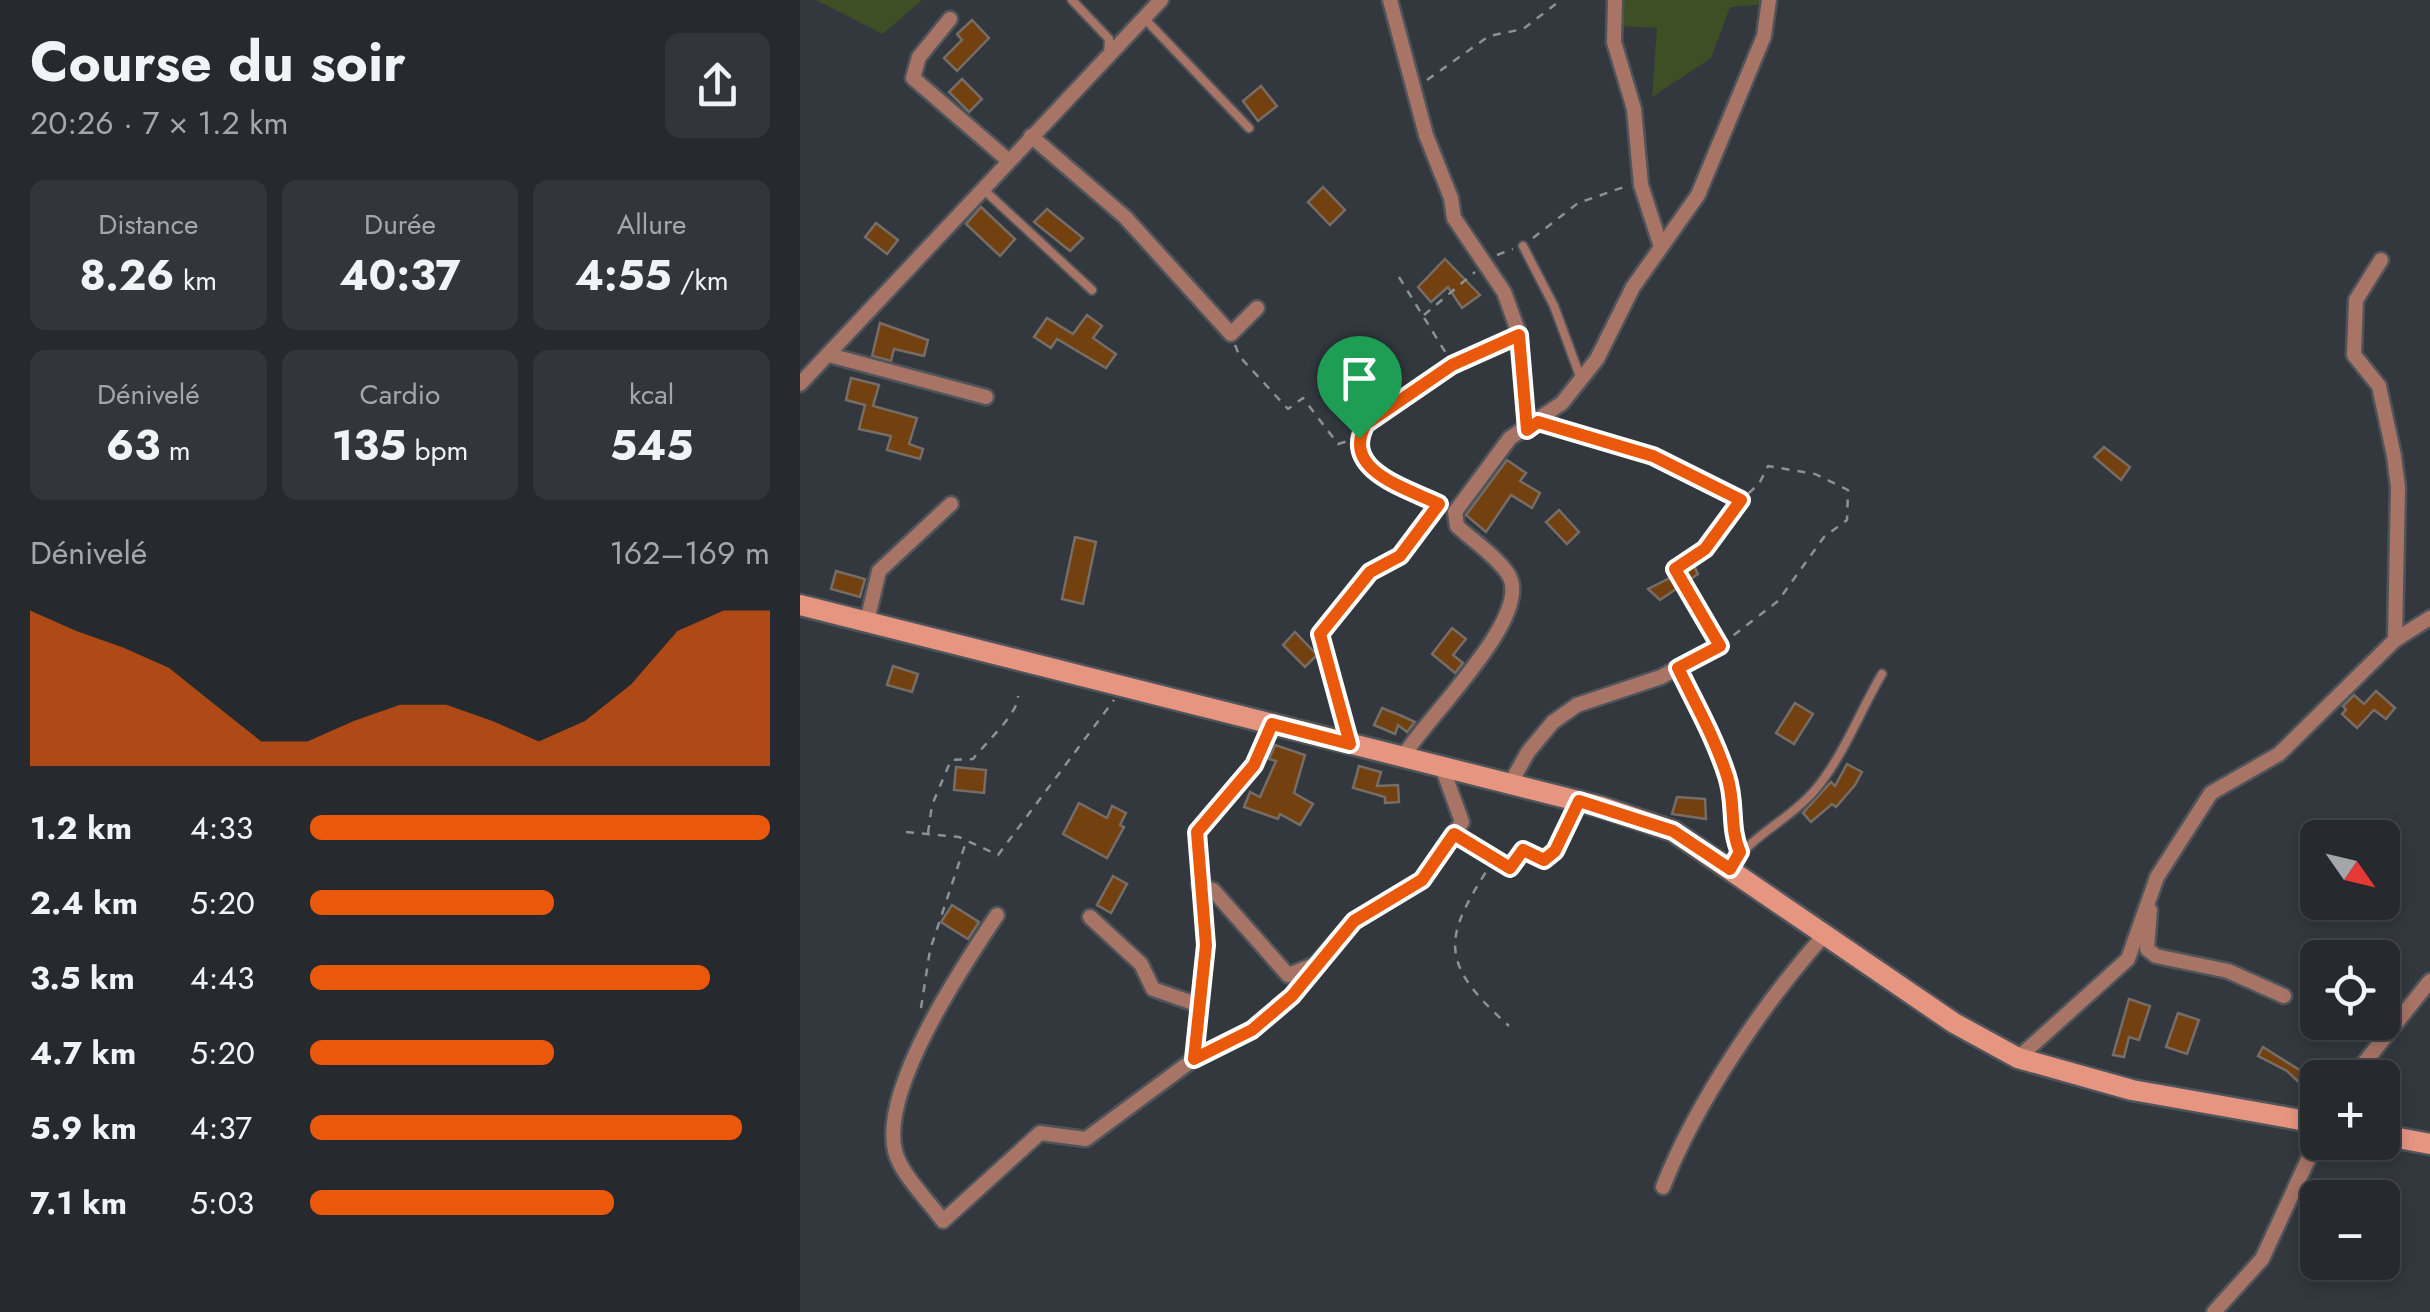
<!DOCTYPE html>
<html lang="fr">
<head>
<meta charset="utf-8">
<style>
  :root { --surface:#262a2e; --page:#32363a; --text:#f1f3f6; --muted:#a4a7aa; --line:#42464a; --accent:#ea580c }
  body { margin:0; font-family:Jost,sans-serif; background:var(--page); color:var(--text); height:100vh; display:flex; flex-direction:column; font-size:38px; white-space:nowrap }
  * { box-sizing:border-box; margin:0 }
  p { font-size:32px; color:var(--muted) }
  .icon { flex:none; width:55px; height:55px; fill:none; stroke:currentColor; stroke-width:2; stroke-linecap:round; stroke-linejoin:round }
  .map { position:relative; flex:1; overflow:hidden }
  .details { display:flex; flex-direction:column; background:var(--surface); width:800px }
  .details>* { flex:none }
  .needle { width:65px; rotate:124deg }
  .buttons { position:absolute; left:1500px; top:820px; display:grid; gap:20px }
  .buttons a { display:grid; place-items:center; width:100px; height:100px; border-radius:15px; background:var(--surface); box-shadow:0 5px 15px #0003,0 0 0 2px var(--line); font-size:50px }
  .pin { position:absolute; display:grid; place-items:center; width:85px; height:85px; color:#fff; margin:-102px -42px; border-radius:50% 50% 50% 0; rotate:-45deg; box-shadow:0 0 10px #0007 }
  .pin .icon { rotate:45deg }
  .round { display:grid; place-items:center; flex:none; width:105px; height:105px; border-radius:15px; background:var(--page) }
  .summary { display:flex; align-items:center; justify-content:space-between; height:170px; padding:0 30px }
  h1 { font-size:55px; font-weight:700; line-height:75px }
  .stats { display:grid; grid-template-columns:repeat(3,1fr); gap:15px; height:170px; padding:10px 30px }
  .stats div { display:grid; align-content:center; border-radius:15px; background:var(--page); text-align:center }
  .stats b { font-size:42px; font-weight:700 }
  .stats small { font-size:28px; font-weight:400 }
  .stats p { font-size:28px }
  .chart { height:280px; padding:20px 30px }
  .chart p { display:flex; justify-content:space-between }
  .chart svg { width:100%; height:180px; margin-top:10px; fill:var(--accent); opacity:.7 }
  ul { padding:0 30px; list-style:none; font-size:32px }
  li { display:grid; grid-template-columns:160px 120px 1fr; align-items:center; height:75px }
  li i { height:25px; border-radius:12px; background:var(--accent) }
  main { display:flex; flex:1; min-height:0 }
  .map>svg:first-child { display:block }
  .green { fill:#3e4e25 }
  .building { fill:#734110; stroke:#766d67; stroke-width:2.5 }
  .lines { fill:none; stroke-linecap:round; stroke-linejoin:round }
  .service-casing { stroke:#4e545a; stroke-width:12 }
  .minor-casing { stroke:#4e545a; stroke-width:19 }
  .secondary-casing { stroke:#4e545a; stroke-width:25 }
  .path { stroke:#8c9196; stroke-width:2.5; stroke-dasharray:8 8; stroke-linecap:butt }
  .service { stroke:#a77466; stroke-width:8 }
  .minor { stroke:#a77466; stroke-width:14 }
  .secondary { stroke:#e69580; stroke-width:20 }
  .route-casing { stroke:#fff; stroke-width:20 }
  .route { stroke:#ea580c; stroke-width:12 }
</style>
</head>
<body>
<main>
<section class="details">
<div class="summary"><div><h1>Course du soir</h1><p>20:26 · 7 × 1.2 km</p></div><a class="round"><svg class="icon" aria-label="share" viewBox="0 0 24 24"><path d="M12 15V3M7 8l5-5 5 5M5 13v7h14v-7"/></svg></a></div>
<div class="stats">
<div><p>Distance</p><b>8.26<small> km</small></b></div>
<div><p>Durée</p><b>40:37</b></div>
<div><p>Allure</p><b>4:55<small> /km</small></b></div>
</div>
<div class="stats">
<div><p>Dénivelé</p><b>63<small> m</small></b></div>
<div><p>Cardio</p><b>135<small> bpm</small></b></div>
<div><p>kcal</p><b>545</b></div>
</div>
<div class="chart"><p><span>Dénivelé</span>162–169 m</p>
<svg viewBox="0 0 160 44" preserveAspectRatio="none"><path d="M0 44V6L10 11L20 15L30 20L40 29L50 38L60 38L70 33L80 29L90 29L100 33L110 38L120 33L130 24L140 11L150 6L160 6V44z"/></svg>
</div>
<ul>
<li><b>1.2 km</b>4:33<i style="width:100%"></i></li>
<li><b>2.4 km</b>5:20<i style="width:53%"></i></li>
<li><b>3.5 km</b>4:43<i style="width:87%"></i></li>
<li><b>4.7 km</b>5:20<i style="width:53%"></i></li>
<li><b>5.9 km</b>4:37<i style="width:94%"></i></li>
<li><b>7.1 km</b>5:03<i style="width:66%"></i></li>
</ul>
</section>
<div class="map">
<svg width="1630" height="1312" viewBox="0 0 1630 1312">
  <rect width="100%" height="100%" fill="#32383e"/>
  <g class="green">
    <path d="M 16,0 L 122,0 L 83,34 Z"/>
    <path d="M 821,0 L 969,0 L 969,4 L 930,7 L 911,58 L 852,97 L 857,28 L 819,26 Z"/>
  </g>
  <g class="building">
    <path d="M 172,20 L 189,38 L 157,71 L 144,58 L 162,40 L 157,34 Z"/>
    <path d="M 162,79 L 182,99 L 169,112 L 149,92 Z"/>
    <path d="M 461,86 L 477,106 L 458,121 L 443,101 Z"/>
    <path d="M 523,187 L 545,210 L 530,225 L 508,202 Z"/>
    <path d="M 181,207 L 215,239 L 200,256 L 166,224 Z"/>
    <path d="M 247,209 L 283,238 L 270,251 L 234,222 Z"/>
    <path d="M 76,223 L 98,240 L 87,254 L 65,237 Z"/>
    <path d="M 645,259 L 680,295 L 662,308 L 648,287 L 631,302 L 618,287 Z"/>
    <path d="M 287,315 L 302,326 L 293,338 L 316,354 L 306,368 L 257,339 L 251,348 L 234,337 L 247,318 L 273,334 Z"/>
    <path d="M 80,323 L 128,340 L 124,356 L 94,349 L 91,361 L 72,356 Z"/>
    <path d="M 51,378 L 79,385 L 73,406 L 117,418 L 109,444 L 123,449 L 120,459 L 87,450 L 91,436 L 59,429 L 65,405 L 46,400 Z"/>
    <path d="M 1304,447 L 1330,467 L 1321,480 L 1294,457 Z"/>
    <path d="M 707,460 L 726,473 L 720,481 L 740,493 L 732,508 L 711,495 L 686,532 L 666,515 Z"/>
    <path d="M 759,510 L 779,532 L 767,544 L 746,522 Z"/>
    <path d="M 275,537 L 296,542 L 283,604 L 262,599 Z"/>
    <path d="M 894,566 L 898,574 L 860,600 L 848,589 Z"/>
    <path d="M 36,571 L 65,579 L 60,597 L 31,589 Z"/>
    <path d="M 652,628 L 666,639 L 653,655 L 663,663 L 655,673 L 632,654 Z"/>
    <path d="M 495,632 L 517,655 L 505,667 L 483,645 Z"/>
    <path d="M 93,666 L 118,674 L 112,692 L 87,685 Z"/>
    <path d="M 1576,691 L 1595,708 L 1586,719 L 1574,710 L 1557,728 L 1542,714 L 1546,710 L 1543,706 L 1554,695 L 1564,704 Z"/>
    <path d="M 995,703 L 1013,714 L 994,744 L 976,733 Z"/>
    <path d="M 582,708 L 602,716 L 615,722 L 607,732 L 598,725 L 595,734 L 574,725 Z"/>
    <path d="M 475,745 L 505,755 L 494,793 L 513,804 L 500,825 L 480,814 L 478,819 L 444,807 L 450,792 L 460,797 L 476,761 L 469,759 Z"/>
    <path d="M 1047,764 L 1062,772 L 1055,785 L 1036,807 L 1032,804 L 1011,822 L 1003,813 L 1031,782 L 1035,786 Z"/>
    <path d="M 559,766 L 581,772 L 577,786 L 598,785 L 599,802 L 585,803 L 585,797 L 553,788 Z"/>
    <path d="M 156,767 L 186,770 L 184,793 L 154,790 Z"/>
    <path d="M 877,797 L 905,799 L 906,819 L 872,814 Z"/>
    <path d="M 279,803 L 307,818 L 312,806 L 326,813 L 320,825 L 324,827 L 307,858 L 263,834 Z"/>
    <path d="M 313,876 L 327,884 L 311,913 L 297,905 Z"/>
    <path d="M 152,905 L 179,922 L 168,939 L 141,922 Z"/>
    <path d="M 1329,999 L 1350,1006 L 1339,1040 L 1329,1037 L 1324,1057 L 1313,1055 Z"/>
    <path d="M 1378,1013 L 1399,1020 L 1387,1054 L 1366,1047 Z"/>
    <path d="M 1463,1047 L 1517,1081 L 1515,1097 L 1502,1095 L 1503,1086 L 1487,1071 L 1458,1056 Z"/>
  </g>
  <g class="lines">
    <g class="service-casing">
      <g id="service">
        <path d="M 272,0 L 309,39 L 308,55"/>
        <path d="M 343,17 L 449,128"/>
        <path d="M 183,189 L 292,290"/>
        <path d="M 723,246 L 754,306 L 781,379"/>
        <path d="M 930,869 C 951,834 989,821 1015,790 C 1043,757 1060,711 1082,674"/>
      </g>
    </g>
    <g class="minor-casing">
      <g id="minor">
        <path d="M 590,0 L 626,135 L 651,198 L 654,218 L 704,292 L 717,328 L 727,429"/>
        <path d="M 815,0 L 814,42 L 834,109 L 841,185 L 861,247"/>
        <path d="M 150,19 L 119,57 L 113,78 L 209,161"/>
        <path d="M 231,136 L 325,217 L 431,334 L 457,308"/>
        <path d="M 1581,260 L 1556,300 L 1554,355 L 1579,386 L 1594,456 L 1598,487 L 1595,640"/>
        <path d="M 29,355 L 186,397"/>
        <path d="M 0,384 L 361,0"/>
        <path d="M 67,621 L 79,571 L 151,504"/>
        <path d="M 603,757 C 622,722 736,615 708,574 C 696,556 672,540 657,526 L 655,512 L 710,438 L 762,403 L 797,359 L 833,287 L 898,195 L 964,36 L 969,0"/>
        <path d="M 710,784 L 728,752 L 753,722 L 777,705 L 861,677 L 905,653"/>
        <path d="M 399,885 L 413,890 L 488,975 L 516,964 L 554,921 L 622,881 L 662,822 L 642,767"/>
        <path d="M 1350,910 L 1347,949 L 1356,956 L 1428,971 L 1484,996"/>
        <path d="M 197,915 C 163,966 80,1089 95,1151 C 101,1175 129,1201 143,1221 L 240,1133 L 286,1139 L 394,1059 L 406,945 L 397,832 L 455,765 L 472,724"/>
        <path d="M 290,917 L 341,964 L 353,989 L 399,1005"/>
        <path d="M 1218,1058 L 1328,959 L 1357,877 L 1411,793 L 1479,754 L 1595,640 L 1630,618"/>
        <path d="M 1552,1078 L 1630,981"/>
        <path d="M 863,1187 C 896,1102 965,1001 1026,933"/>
        <path d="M 1414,1312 L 1462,1259 L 1518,1138"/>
      </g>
    </g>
    <g class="secondary-casing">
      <g id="secondary">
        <path d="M 0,605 L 802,807 L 873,831 L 1154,1023 L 1218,1058 L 1332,1090 L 1518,1123"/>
        <path d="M 1582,1135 L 1630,1144"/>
      </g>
    </g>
    <g class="path">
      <path d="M 627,80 L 689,36 L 723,29 L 761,0"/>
      <path d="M 733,238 L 778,203 L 824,187"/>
      <path d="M 697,255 L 713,249"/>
      <path d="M 599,277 L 652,363"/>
      <path d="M 624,315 L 675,272"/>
      <path d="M 435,345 L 440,357 L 488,409 L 503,398 L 538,444 L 558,438"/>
      <path d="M 753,426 L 853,456 L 941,500 L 905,549 L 875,569 L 920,646 L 917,647"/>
      <path d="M 642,506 C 608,489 540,471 566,424 L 653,365 L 704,342"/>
      <path d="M 921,645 L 978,601 L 1024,537 L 1047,520 L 1048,490 L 1015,474 L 968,466 L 959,484 L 942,499"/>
      <path d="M 884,681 L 928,778 L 935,842"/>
      <path d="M 544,723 L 521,634 L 570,571 L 601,555 L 637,507"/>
      <path d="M 106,832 L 159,837 L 198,855 L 314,700"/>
      <path d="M 128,833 L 132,805 L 151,760 L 173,759 C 185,743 219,713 218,696"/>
      <path d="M 669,842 L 695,858 C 644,936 635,960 709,1026"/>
      <path d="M 697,859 L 710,868 L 723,850 L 743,860 L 755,851 L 771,818"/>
      <path d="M 121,1008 L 130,950 L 166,842"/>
      <path d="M 409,1052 L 453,1030 L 498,987"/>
    </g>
    <use href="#service" class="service"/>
    <use href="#minor" class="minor"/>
    <use href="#secondary" class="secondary"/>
  </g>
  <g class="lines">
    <g class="route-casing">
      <path id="route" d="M 719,335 L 727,430 L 738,422 L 853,456 L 941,500 L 905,549 L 875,569 L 920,646 L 878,668 C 895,703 915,738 927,776 C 936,802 929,828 940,852 L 930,869 L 873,831 L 779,801 L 755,851 L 744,860 L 723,850 L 710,868 L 654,834 L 622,880 L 554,921 L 492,996 L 452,1030 L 394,1059 L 406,945 L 397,832 L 454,765 L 472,724 L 550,744 L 520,634 L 570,572 L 600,556 L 639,504 C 606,488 540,470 566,424 L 652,365 Z"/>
    </g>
    <use href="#route" class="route"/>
  </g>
</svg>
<div class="buttons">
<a><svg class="needle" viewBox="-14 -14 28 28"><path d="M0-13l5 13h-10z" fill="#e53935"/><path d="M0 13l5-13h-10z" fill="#a4a7aa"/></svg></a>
<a><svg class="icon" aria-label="locate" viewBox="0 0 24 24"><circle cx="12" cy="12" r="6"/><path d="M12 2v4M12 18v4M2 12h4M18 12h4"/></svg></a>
<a>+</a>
<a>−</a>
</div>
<div class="pin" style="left:559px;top:438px;background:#1e9e55"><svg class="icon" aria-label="arrive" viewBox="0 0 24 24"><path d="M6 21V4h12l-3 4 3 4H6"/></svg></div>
</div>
</main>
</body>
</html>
